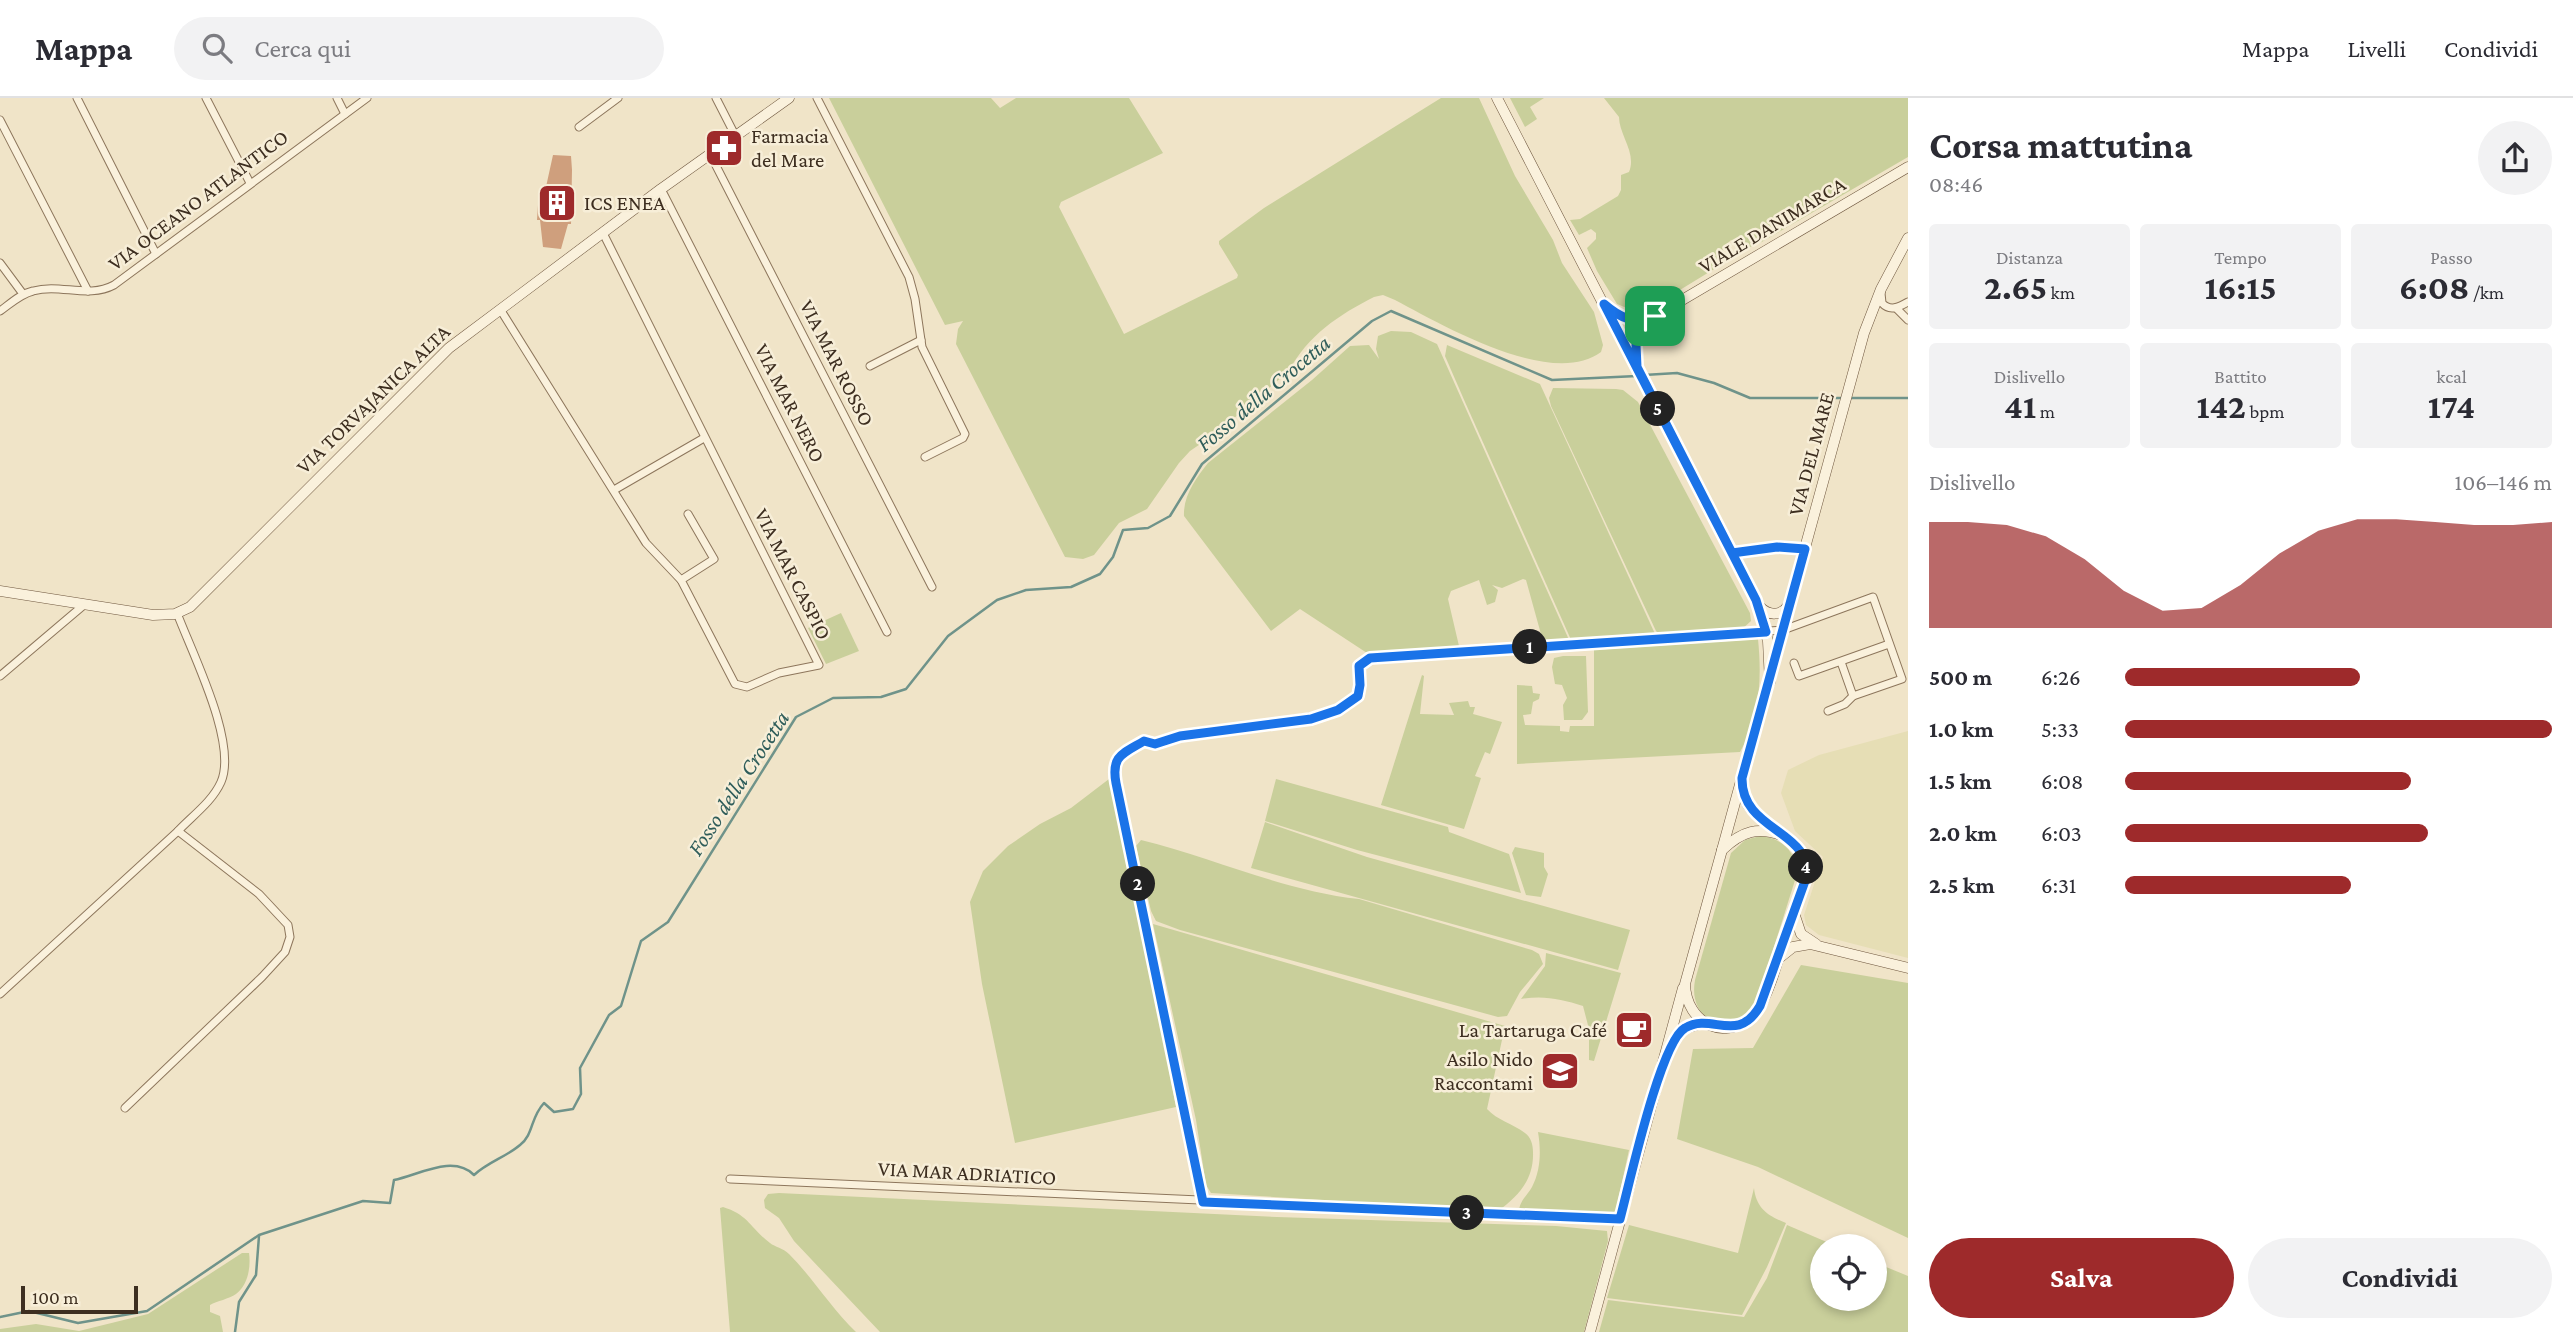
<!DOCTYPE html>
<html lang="it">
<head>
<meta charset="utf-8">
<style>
  :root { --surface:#fff; --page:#f2f2f3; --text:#2b2b33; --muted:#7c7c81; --line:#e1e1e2; --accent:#9e2a2b }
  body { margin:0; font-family:"Crimson Pro",serif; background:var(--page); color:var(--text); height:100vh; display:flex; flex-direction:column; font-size:26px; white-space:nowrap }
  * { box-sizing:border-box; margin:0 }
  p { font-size:23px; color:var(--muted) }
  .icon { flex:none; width:38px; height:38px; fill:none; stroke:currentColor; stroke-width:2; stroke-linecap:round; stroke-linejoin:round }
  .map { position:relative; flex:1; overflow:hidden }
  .details { display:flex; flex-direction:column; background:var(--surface); width:665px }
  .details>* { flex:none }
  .controls { position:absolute; left:1810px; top:1136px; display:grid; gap:14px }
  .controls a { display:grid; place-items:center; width:77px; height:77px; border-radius:50%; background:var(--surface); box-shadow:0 4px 10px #0003; font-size:35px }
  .scale { position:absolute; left:21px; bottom:18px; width:117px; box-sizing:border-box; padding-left:7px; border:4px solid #3d2e20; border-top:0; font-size:19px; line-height:24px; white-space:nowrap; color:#3d2e20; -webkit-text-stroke:5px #f7eed8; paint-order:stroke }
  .pin { position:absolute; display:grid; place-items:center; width:60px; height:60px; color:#fff; margin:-30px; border-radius:14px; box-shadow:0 4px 10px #0006 }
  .km { position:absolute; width:35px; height:35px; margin:-18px; border-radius:50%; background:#222; color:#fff; font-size:19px; line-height:35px; text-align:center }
  .round { display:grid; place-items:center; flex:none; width:74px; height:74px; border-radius:37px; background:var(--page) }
  .overview { display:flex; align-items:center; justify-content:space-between; height:119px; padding:0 21px }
  h1 { font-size:38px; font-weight:700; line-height:52px }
  .figures { display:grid; grid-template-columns:repeat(3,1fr); gap:10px; height:119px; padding:7px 21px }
  .figures div { display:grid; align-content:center; border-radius:7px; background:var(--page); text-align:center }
  .figures b { font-size:35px; font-weight:700 }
  .figures small { font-size:19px; font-weight:400 }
  .figures p { font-size:19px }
  .chart { height:196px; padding:14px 21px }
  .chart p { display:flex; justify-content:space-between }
  .chart svg { width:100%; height:126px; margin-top:7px; fill:var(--accent); opacity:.7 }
  .action { display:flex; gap:14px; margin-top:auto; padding:14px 21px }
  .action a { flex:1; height:80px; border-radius:42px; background:var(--accent); color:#fff; font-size:28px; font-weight:700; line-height:80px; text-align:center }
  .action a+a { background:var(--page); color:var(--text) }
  ul { padding:0 21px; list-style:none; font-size:23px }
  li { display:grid; grid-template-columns:112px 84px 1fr; align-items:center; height:52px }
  li i { height:18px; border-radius:9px; background:var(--accent) }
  header { display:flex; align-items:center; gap:42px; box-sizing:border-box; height:98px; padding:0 35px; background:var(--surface); border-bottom:2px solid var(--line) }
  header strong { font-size:33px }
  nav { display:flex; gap:38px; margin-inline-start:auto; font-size:24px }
  .search { width:490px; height:63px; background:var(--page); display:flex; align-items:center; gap:18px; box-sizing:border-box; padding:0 24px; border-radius:38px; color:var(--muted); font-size:26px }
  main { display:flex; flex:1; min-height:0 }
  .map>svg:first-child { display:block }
  .farmland { fill:#e6deb5 }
  .green { fill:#c9cf9b }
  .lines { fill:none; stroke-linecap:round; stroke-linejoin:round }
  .stream { stroke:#6f938a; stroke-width:2.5 }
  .building { fill:#cf9f7d }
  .street-casing { stroke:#8d765c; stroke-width:9 }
  .secondary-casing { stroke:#6f573f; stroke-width:11 }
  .street { stroke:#faf1dc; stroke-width:7 }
  .secondary { stroke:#faf1dc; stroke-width:10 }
  .route-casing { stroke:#fff; stroke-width:14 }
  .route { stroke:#1a73e8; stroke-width:9 }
  .labels { text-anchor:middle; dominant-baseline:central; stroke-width:5; stroke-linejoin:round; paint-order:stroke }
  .poi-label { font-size:21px; fill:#3d2e20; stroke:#f7eed8; text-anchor:start }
  .street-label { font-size:21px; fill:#3d2e20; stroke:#f7eed8 }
  .water-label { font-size:23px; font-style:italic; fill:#2f5d5a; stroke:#f7eed8 }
</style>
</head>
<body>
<header>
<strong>Mappa</strong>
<div class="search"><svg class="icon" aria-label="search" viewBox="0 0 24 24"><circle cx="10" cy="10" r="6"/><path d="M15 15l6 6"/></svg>Cerca qui</div>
<nav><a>Mappa</a><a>Livelli</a><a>Condividi</a></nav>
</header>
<main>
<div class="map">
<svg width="1908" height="1234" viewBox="0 0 1908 1234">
  <rect width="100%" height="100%" fill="#f0e4c8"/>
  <path class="farmland" d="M 1908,633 L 1908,860 L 1819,837 L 1806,827 L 1804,817 L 1823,759 L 1795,733 L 1781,695 L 1788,672 L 1819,657 Z"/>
  <g class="green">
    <path d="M 829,0 L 991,0 L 1000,10 L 1016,0 L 1129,0 L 1163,55 L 1061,104 L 1059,109 L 1124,236 L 1237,180 L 1238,177 L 1219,146 L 1219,143 L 1264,110 L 1441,0 L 1479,0 L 1515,78 L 1553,142 L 1562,165 L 1594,214 L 1603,247 L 1601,254 C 1552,291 1442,227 1395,202 L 1383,197 L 1374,199 C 1340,216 1307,238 1289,273 L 1218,334 L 1190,353 L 1179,365 L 1147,411 L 1119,425 L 1094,457 L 1083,461 L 1065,459 L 956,246 L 958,231 L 963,223 L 945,227 Z"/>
    <path d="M 1510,0 L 1544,0 L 1530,9 L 1537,21 L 1525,29 Z"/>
    <path d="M 1604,0 L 1908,0 L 1908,59 L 1760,145 L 1750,149 L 1731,142 L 1723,150 L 1724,165 L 1657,206 L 1634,213 L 1617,206 L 1597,173 L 1587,150 L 1596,141 L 1596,135 L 1591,131 L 1579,137 L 1570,122 L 1580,121 L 1618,98 L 1621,92 L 1621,77 L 1629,74 C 1637,55 1619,37 1619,19 Z"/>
    <path d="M 1391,233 L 1411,234 L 1437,246 L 1570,544 L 1544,547 L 1526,482 L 1523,481 L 1502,490 L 1492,487 L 1498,492 L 1495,504 L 1487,507 L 1479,482 L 1451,493 L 1448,501 L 1459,548 L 1367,555 L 1300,511 L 1271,533 L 1184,418 C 1183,398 1196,380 1208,365 L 1312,282 L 1350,248 L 1369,247 L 1379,261 L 1376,251 L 1378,238 Z"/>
    <path d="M 1447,247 L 1540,286 L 1656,538 L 1572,544 L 1465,304 L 1445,258 Z"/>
    <path d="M 1553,290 L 1616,291 L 1623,292 L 1638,304 L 1750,515 L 1751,523 L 1741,532 L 1661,538 L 1656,533 L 1551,308 L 1549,300 Z"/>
    <path d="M 841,515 L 859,553 L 826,566 L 808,530 Z"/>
    <path d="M 1758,541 C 1762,581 1760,619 1740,654 L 1517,666 L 1517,587 L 1532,588 L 1533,595 L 1540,596 L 1539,601 L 1533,604 L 1531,616 L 1523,617 L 1525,627 L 1560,628 L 1560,633 L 1569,634 L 1570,628 L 1594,628 L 1594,552 Z"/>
    <path d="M 1563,558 L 1586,558 L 1588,614 L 1582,622 L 1564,622 L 1563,607 L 1567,600 L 1562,587 L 1555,586 L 1552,569 L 1554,560 Z"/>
    <path d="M 1422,577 L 1424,578 L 1420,616 L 1454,617 L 1449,605 L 1468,603 L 1470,609 L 1475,609 L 1473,616 L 1502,624 L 1490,656 L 1485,654 L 1475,678 L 1481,680 L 1464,731 L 1381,707 Z"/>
    <path d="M 1109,681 L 1149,866 L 1176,1009 L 1015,1045 L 982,886 L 970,804 L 983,773 L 1008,748 L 1040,726 L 1071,710 Z"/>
    <path d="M 1276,681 L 1448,729 L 1449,734 L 1509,756 L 1521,795 L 1357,752 L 1265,723 Z"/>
    <path d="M 1265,724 L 1367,759 L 1630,832 L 1618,872 L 1251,770 Z"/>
    <path d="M 1760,738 C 1783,740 1798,755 1796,779 L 1756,906 C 1733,942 1687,925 1695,882 L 1731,755 L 1745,742 Z"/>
    <path d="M 1141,742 C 1214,760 1284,793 1359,801 L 1532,852 L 1539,856 L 1543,866 L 1520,894 L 1507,918 L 1498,919 L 1180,832 L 1156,823 L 1151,813 L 1136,748 Z"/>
    <path d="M 1515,749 L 1544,755 L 1544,769 L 1548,776 L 1541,799 L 1526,797 L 1512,755 Z"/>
    <path d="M 1153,826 L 1505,928 L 1487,1011 C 1497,1022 1513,1026 1525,1035 C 1531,1039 1533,1047 1533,1054 C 1534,1081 1519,1098 1498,1113 L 1211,1095 L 1206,1087 L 1196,1022 Z"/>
    <path d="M 1546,855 L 1621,875 L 1594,963 L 1589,962 L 1589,931 L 1583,908 C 1562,901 1543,897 1521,901 L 1545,868 Z"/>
    <path d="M 1801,867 L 1908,885 L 1908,1140 L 1758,1069 L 1677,1041 L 1693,951 L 1753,950 Z"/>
    <path d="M 1538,1034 L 1629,1052 L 1615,1116 L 1519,1112 C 1521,1101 1527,1098 1532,1089 C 1541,1072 1541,1052 1538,1034 Z"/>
    <path d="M 1754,1090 C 1756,1110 1768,1118 1786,1125 L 1767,1169 L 1742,1217 L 1607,1200 L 1629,1127 L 1738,1155 Z"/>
    <path d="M 779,1095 L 1277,1119 L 1556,1128 L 1607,1133 L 1608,1143 L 1584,1234 L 880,1234 L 794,1143 L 779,1120 L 765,1110 L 764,1102 L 768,1096 Z"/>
    <path d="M 723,1109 C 749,1117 751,1131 770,1145 C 775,1149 783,1150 789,1156 C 813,1180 831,1210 856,1234 L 730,1234 L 720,1110 Z"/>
    <path d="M 1787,1127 L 1836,1148 L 1822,1148 L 1822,1200 L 1874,1200 L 1874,1164 L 1908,1178 L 1908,1234 L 1599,1234 L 1608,1202 L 1744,1219 L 1767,1180 Z"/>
    <path d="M 242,1155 L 249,1155 C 251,1169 248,1187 236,1196 C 229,1201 217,1203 210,1207 L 210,1214 L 220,1218 L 223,1234 L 0,1234 L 0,1231 L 36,1226 L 79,1233 L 148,1216 Z"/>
  </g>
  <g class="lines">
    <g class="stream">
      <path d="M 1644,277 L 1677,275 L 1714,285 L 1750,300 L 1843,300"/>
      <path d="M 1849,300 L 1908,300"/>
      <path d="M 0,1219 L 29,1213 L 78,1225 L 147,1213 L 259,1137 L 363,1103 L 390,1105 L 394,1082 C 419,1077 453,1056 474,1077 C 488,1064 506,1059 520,1047 C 534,1036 530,1020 544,1005 L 554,1014 L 573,1011 L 581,996 L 580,970 L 609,917 L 621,908 L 641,843 L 668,824 L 796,619 L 833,600 L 881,599 L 906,591 L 948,538 L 997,502 L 1026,492 L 1071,489 L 1100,476 L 1113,459 L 1123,432 L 1148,430 L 1170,418 L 1202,366 L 1372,223 L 1391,213 L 1552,282 L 1637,278"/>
      <path d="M 235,1234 L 239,1204 L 256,1177 L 259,1138"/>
    </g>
  </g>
  <path class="building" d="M 553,57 L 571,58 L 572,72 L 571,126 L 568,126 L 561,151 L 543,149 L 540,122 L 537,122 L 538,107 L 542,107 Z"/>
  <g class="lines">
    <g class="street-casing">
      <g id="street">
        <path d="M 77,0 L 156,156"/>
        <path d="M 206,0 L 250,85"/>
        <path d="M 337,0 L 345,16"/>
        <path d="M 716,0 L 736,39"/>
        <path d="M 817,0 L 909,179 L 915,201 L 922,249 L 965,336 L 963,340 L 925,359"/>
        <path d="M 0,22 L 88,193"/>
        <path d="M 579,29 L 618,0"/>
        <path d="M 710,56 L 932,489"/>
        <path d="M 661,91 L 887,534"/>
        <path d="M 603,135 L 819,567 L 779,575 L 747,589 L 735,586 L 681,482 L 714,461 L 688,416"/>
        <path d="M 0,165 L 23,196"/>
        <path d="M 1881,195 L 1882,205 C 1890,214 1899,209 1908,204"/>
        <path d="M 1896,210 L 1908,222"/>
        <path d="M 500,211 L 646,445 L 681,482"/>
        <path d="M 0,213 C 10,206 20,196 33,193 C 60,185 88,201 114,187 L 367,0"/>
        <path d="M 870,268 L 921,242"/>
        <path d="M 614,392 L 704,340"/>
        <path d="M 1732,455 L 1777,449 L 1805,451"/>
        <path d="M 1794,565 L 1799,578 L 1889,546"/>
        <path d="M 0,578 L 85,506"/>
        <path d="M 1828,613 L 1845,606 L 1853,598"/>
        <path d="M 0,896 L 178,733"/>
        <path d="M 125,1010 L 262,879 L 285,854 L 290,839 L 288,827 L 259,796 L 178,733 C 192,718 212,704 221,684 C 238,645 192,555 177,515"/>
        <path d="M 730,1081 L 1620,1121"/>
        <path d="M 1203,1104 L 1116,685 C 1111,658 1122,656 1144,643 L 1155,647 L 1179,638 L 1325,617 L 1345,608 L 1358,598 L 1360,587 L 1359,568 L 1370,560 L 1783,532 L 1873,499 L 1902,581 L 1853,598 L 1841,564"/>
      </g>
    </g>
    <g class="secondary-casing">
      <g id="secondary">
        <path d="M 1497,0 L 1756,502 L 1768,543 L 1770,584"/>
        <path d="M 1607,209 C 1622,222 1637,226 1655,218 L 1908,69"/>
        <path d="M 1636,265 C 1634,246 1640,233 1654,220"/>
        <path d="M 0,493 L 153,517 L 175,516 L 190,509 L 449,250 L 661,91 L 789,0"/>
        <path d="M 1760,509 C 1769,518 1781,518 1788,508"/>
        <path d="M 1742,686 C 1742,722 1782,727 1800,752 C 1805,760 1807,770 1806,778 C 1804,790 1797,802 1793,814 C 1781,845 1774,888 1756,915 C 1727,946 1686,926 1685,886 L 1722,752 C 1742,733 1758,728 1784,738"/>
        <path d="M 1722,752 L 1864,235 L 1881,191 L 1908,140"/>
        <path d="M 1794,815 L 1801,836 L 1816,846"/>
        <path d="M 1778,861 L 1793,849 L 1810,846 L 1908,870"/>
        <path d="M 1672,944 L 1683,931 L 1703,925"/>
        <path d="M 1590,1234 L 1683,890"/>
      </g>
    </g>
    <use href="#street" class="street"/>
    <use href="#secondary" class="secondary"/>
  </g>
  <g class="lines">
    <g class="route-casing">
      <path id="route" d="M 1655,218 L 1639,238 L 1636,247 L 1637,269 L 1756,502 L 1766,534 L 1370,560 L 1359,568 L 1360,587 L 1358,598 L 1338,612 L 1311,621 L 1180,638 L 1155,646 L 1144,643 C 1122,656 1111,658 1116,685 L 1203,1104 L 1620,1121 C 1629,1088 1660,944 1685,930 C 1712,914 1737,947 1760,908 L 1805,783 C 1817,732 1741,735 1742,680 L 1805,451 L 1777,449 L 1732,455 L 1604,206 C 1620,220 1635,227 1655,218"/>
    </g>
    <use href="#route" class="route"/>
  </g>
  <defs>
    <g id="pharmacy-square" transform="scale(2.0125)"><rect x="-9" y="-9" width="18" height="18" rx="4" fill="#9e2a2b" stroke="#f7eed8"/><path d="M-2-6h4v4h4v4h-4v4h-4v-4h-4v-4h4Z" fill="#fff"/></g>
    <g id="building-square" transform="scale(2.0125)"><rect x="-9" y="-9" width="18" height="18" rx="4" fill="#9e2a2b" stroke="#f7eed8"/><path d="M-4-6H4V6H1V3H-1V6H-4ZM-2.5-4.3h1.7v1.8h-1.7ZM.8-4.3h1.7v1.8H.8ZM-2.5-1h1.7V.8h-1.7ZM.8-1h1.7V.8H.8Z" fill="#fff"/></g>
    <g id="cafe-square" transform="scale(2.0125)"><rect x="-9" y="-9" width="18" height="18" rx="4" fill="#9e2a2b" stroke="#f7eed8"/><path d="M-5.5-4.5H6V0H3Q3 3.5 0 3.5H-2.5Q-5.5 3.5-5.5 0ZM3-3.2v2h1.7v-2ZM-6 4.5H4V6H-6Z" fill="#fff"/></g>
    <g id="school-square" transform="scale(2.0125)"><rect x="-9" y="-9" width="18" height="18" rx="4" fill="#9e2a2b" stroke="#f7eed8"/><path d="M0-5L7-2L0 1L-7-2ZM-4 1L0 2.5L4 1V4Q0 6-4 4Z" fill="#fff"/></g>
  </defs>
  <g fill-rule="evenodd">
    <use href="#pharmacy-square" x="724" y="50"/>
    <use href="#building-square" x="557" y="105"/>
    <use href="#cafe-square" x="1634" y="932"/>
    <use href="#school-square" x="1560" y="973"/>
  </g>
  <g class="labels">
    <g class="poi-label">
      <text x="751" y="38">Farmacia<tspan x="751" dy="24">del Mare</tspan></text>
      <text x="584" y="105">ICS ENEA</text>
      <text x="1607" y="932" text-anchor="end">La Tartaruga Café</text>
      <text x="1533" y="961" text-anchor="end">Asilo Nido<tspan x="1533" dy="24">Raccontami</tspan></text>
    </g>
    <g class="street-label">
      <text transform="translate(198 102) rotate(-37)">VIA OCEANO ATLANTICO</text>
      <text transform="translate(1772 127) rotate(-31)">VIALE DANIMARCA</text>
      <text transform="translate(837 265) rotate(63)">VIA MAR ROSSO</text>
      <text transform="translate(373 301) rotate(-44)">VIA TORVAJANICA ALTA</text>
      <text transform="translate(790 305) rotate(63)">VIA MAR NERO</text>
      <text transform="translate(1811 356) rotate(-75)">VIA DEL MARE</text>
      <text transform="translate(793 476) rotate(63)">VIA MAR CASPIO</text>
      <text transform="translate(967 1075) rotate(3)">VIA MAR ADRIATICO</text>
    </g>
    <g class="water-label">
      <text transform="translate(1263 295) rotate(-40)">Fosso della Crocetta</text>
      <text transform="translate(738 685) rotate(-57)">Fosso della Crocetta</text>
    </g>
  </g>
</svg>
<div class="controls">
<a><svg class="icon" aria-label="locate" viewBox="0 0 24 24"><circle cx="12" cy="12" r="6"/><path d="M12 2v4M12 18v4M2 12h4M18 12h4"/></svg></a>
</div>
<div class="scale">100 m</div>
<div class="pin" style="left:1655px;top:218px;background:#1e9e55"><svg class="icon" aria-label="arrive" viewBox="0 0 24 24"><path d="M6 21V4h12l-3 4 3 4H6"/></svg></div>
<b class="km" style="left:1530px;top:549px">1</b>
<b class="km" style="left:1138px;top:786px">2</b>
<b class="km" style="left:1467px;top:1115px">3</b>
<b class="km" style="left:1806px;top:769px">4</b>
<b class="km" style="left:1658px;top:311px">5</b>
</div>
<section class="details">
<div class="overview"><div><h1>Corsa mattutina</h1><p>08:46</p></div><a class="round"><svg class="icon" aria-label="share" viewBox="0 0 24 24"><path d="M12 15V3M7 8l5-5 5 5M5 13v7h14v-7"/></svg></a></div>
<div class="figures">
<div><p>Distanza</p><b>2.65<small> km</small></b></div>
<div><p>Tempo</p><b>16:15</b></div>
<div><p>Passo</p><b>6:08<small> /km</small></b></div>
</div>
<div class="figures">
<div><p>Dislivello</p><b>41<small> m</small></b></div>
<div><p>Battito</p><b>142<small> bpm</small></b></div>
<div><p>kcal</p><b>174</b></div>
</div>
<div class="chart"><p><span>Dislivello</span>106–146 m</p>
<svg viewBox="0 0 160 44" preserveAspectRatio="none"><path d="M0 44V7L10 7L20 8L30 12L40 20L50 31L60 38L70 37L80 29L90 18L100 10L110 6L120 6L130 7L140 8L150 8L160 7V44z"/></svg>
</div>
<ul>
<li><b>500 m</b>6:26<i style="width:55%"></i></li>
<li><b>1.0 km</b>5:33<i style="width:100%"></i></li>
<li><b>1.5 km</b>6:08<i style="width:67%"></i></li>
<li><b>2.0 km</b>6:03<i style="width:71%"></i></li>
<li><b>2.5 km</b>6:31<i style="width:53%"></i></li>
</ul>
<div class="action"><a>Salva</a><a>Condividi</a></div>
</section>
</main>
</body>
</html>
